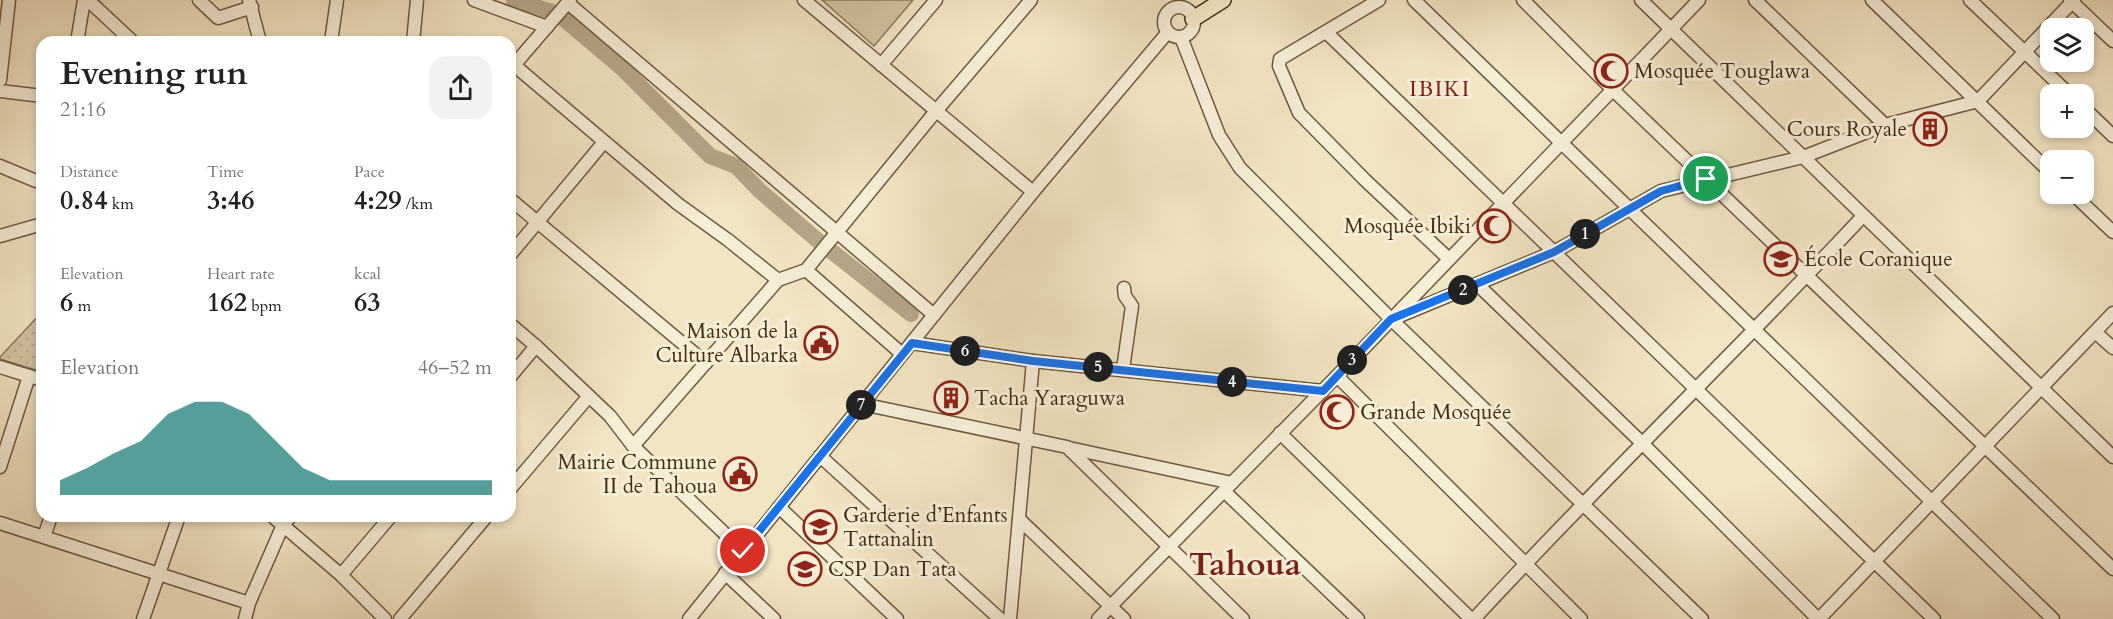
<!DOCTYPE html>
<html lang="en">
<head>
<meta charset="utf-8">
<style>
  :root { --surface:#fff; --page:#f2f2f2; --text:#222; --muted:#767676; --accent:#0f766e }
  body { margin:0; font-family:Cardo,serif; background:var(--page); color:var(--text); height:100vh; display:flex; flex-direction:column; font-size:22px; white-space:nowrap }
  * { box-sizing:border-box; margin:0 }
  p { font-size:20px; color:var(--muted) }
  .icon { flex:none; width:33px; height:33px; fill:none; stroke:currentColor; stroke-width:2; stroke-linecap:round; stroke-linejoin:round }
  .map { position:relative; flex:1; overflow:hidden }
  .side { position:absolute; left:36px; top:36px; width:480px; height:486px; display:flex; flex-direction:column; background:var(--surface); border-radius:18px; box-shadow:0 3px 9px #0003 }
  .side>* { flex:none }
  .controls { position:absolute; left:2040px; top:18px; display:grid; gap:12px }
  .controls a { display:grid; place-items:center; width:54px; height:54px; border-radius:12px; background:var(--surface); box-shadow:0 3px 9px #0003; font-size:30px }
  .pin { position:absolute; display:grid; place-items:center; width:51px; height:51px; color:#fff; margin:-26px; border:3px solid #fff; border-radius:50%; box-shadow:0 2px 6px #0007 }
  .km { position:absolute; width:30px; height:30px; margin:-15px; border-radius:50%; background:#222; color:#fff; font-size:16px; line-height:30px; text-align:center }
  .round { display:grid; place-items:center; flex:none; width:63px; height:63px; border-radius:18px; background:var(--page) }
  .summary { display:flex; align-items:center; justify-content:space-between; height:102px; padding:0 24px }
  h1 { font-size:33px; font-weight:700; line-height:45px }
  .metrics { display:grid; grid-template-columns:repeat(3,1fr); gap:9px; height:102px; padding:6px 24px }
  .metrics div { display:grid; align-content:center }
  .metrics b { font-size:26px; font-weight:700 }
  .metrics small { font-size:16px; font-weight:400 }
  .metrics p { font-size:16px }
  .chart { height:168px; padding:12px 24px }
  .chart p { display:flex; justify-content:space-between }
  .chart svg { width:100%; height:108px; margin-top:6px; fill:var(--accent); opacity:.7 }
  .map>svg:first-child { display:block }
  .grass { fill:#d4c6a5; stroke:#8a7a5c; stroke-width:1.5 }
  .park { fill:url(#park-dots); stroke:#8a7a5c; stroke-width:1.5 }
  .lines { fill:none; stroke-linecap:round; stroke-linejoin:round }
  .river { stroke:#b5a688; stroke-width:16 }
  .minor-casing { stroke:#6c5b40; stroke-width:15 }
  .major-casing { stroke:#402d14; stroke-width:18 }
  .minor { stroke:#f7eed8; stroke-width:12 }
  .major { stroke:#f2e5c3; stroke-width:15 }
  .route-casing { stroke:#fff; stroke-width:12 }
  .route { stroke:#1a73e8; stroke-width:8 }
  .labels { text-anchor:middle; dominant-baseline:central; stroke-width:6; stroke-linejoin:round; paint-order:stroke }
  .poi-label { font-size:21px; fill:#402d14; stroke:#f7eed8; text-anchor:start }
  .neighbourhood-label { font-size:22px; letter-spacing:1.5px; fill:#7a1f14; stroke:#f7eed8 }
  .town-label { font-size:33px; font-weight:bold; fill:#7a1f14; stroke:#f7eed8 }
</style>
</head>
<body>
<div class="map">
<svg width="2113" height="619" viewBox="0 0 2113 619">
  <defs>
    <pattern id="park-dots" width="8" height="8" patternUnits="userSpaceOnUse" patternTransform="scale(1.5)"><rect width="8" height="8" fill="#d4c6a5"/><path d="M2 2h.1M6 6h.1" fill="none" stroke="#b7aa8d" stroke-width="1.8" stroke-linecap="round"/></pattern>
  </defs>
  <rect width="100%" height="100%" fill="#f2e5c3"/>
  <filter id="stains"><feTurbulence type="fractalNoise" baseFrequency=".00333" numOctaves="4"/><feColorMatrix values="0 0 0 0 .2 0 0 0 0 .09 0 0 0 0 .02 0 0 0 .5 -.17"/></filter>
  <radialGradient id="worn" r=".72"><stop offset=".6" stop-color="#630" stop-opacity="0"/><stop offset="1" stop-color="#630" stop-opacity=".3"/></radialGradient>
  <path class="grass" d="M 822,0 L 913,0 L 874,46 Z"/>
  <path class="park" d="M 42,312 L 42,372 L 0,359 L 0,357 Z"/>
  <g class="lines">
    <path class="river" d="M 514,0 L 558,14 L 623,69 L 710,156 L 736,166 L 759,190 L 816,239 L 911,314"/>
    <g class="minor-casing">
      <g id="minor">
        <path d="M 88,0 L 133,42"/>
        <path d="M 199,0 L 218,18 L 252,7"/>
        <path d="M 249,0 L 260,42"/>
        <path d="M 474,0 L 547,27"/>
        <path d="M 804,0 L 1033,192"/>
        <path d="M 1379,0 L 1280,59 L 1279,66 L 1299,113 L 1365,180 L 1449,259"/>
        <path d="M 1414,0 L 2053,619"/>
        <path d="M 1523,0 L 1612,89 L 2113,569"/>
        <path d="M 1641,0 L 2113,457"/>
        <path d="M 1755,0 L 1885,125"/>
        <path d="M 1872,0 L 2050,172"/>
        <path d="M 1970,0 L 2069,94"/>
        <path d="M 2070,0 L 2113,41"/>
        <path d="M 568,3 L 934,315"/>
        <circle cx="1179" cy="22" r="15"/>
        <path d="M 1326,32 L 1934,619"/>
        <path d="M 1181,37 L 1219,135 L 1240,168 L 1391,319 L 1702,619"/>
        <path d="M 77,42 L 84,0"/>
        <path d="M 331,42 L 337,0"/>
        <path d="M 413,42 L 417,0"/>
        <path d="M 514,65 L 570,0"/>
        <path d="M 881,65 L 936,0"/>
        <path d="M 510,66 L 514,65 L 678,204 L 728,240 L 778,280 L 806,270 L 936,111 L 1031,0"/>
        <path d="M 0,80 L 9,0"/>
        <path d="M 0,91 L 42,96"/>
        <path d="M 2084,108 L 2113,136"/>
        <path d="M 0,166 L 36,181 L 42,179"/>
        <path d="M 2073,194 L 2113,232"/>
        <path d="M 510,199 L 706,363"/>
        <path d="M 0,236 L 42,224"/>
        <path d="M 510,255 L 604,142"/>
        <path d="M 806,270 L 902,354"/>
        <path d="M 1477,284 L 1642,443 L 1818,619"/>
        <path d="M 1397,317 L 1554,252 L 1661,191 L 1803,157 L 1885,125 L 1978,101 L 2074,0"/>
        <path d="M 510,324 L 536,346 L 610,416 L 633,446 L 743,551"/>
        <path d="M 2095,332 L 2113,348"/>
        <path d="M 912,343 L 1033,361 L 1323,391"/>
        <path d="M 0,367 L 42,380"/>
        <path d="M 1123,369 L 1132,306 L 1125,296 L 1124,288"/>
        <path d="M 1337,376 L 1581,619"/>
        <path d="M 510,377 L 536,346"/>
        <path d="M 862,404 L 1067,447 L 1243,619"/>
        <path d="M 1280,433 L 1471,619"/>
        <path d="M 633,446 L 778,280"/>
        <path d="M 1069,448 L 1232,483"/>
        <path d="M 820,456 L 1000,619"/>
        <path d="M 0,467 L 29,376"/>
        <path d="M 510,489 L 589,396"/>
        <path d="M 1224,491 L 1358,619"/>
        <path d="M 779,507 L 897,619"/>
        <path d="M 272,516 L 341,575 L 385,619"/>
        <path d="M 1019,519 L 1124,619"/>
        <path d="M 0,523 L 249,603"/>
        <path d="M 44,537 L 51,516"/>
        <path d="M 725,573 L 774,619"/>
        <path d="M 341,575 L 391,516"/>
        <path d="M 143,619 L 179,516"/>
        <path d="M 245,619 L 249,603 L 283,525 L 291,516"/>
        <path d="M 400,619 L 487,516"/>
        <path d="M 689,619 L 1033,192 L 1168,32"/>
        <path d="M 1010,619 L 1033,361"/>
        <path d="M 1098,619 L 1337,376 L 1699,0"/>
        <path d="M 1474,619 C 1601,481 1736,352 1863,216"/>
        <path d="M 1819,619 L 2113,313"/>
      </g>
    </g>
    <g class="major-casing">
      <path id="major" d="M 1193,19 L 1223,0"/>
    </g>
    <use href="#minor" class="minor"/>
    <use href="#major" class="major"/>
  </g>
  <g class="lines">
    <g class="route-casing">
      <path id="route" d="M 743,551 L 912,343 L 1033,361 L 1323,391 L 1391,319 L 1554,252 L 1661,191 L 1706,179"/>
    </g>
    <use href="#route" class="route"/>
  </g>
  <defs>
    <g id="mosque-ring" transform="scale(1.725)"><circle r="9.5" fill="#f7eed8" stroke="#8f2418" stroke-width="1.5"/><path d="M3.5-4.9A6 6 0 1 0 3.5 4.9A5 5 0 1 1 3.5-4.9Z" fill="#8f2418"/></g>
    <g id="building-ring" transform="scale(1.725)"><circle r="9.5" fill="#f7eed8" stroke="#8f2418" stroke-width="1.5"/><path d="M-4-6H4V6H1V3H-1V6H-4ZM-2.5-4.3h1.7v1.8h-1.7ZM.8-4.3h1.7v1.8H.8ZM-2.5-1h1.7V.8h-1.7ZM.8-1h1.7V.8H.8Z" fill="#8f2418"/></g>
    <g id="school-ring" transform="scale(1.725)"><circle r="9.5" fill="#f7eed8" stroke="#8f2418" stroke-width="1.5"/><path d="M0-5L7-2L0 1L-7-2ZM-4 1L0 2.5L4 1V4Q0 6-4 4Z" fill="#8f2418"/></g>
    <g id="civic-ring" transform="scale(1.725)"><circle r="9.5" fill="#f7eed8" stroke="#8f2418" stroke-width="1.5"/><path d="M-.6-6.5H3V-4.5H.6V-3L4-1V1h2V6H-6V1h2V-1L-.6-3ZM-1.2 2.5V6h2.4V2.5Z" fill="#8f2418"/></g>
  </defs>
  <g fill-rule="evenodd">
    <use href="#mosque-ring" x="1611" y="71"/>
    <use href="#building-ring" x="1930" y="129"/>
    <use href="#mosque-ring" x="1494" y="226"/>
    <use href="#school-ring" x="1781" y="259"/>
    <use href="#civic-ring" x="821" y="343"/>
    <use href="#building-ring" x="951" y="398"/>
    <use href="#mosque-ring" x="1337" y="412"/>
    <use href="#civic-ring" x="740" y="474"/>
    <use href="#school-ring" x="820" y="527"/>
    <use href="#school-ring" x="805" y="569"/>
  </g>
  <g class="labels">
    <g class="poi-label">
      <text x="1634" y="71">Mosquée Touglawa</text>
      <text x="1907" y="129" text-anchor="end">Cours Royale</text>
      <text x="1471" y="226" text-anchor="end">Mosquée Ibiki</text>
      <text x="1804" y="259">École Coranique</text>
      <text x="798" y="331" text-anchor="end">Maison de la<tspan x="798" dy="24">Culture Albarka</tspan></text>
      <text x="974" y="398">Tacha Yaraguwa</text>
      <text x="1360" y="412">Grande Mosquée</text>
      <text x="717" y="462" text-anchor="end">Mairie Commune<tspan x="717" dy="24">II de Tahoua</tspan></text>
      <text x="843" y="515">Garderie d’Enfants<tspan x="843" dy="24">Tattanalin</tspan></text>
      <text x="828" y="569">CSP Dan Tata</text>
    </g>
    <g class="neighbourhood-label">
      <text x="1440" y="89">IBIKI</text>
    </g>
    <g class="town-label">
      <text x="1245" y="564">Tahoua</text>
    </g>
  </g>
  <rect width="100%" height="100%" filter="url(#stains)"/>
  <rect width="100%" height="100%" fill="url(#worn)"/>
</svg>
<div class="controls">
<a><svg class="icon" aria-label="layers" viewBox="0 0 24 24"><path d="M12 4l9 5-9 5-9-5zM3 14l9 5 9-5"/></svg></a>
<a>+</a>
<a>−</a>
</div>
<div class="pin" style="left:1706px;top:179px;background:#1e9e55"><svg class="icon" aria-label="arrive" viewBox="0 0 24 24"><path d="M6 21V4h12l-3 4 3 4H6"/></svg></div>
<div class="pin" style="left:743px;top:551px;background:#d93025"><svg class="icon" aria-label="check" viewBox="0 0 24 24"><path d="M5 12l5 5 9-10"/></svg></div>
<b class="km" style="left:1585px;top:234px">1</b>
<b class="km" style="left:1463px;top:290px">2</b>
<b class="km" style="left:1352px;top:360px">3</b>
<b class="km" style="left:1232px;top:382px">4</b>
<b class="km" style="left:1098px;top:367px">5</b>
<b class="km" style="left:965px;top:351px">6</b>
<b class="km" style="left:861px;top:405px">7</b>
<section class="side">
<div class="summary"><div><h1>Evening run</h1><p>21:16</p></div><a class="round"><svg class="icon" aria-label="share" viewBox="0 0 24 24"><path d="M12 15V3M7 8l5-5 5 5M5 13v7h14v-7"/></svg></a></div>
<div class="metrics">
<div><p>Distance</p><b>0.84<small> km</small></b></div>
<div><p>Time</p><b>3:46</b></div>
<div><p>Pace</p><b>4:29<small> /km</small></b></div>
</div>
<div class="metrics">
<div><p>Elevation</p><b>6<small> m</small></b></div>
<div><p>Heart rate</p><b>162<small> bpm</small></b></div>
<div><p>kcal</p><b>63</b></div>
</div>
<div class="chart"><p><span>Elevation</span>46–52 m</p>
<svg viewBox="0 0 160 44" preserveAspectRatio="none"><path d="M0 44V38L10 33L20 27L30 22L40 11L50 6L60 6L70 11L80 22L90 33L100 38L110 38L120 38L130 38L140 38L150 38L160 38V44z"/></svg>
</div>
</section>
</div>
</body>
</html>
